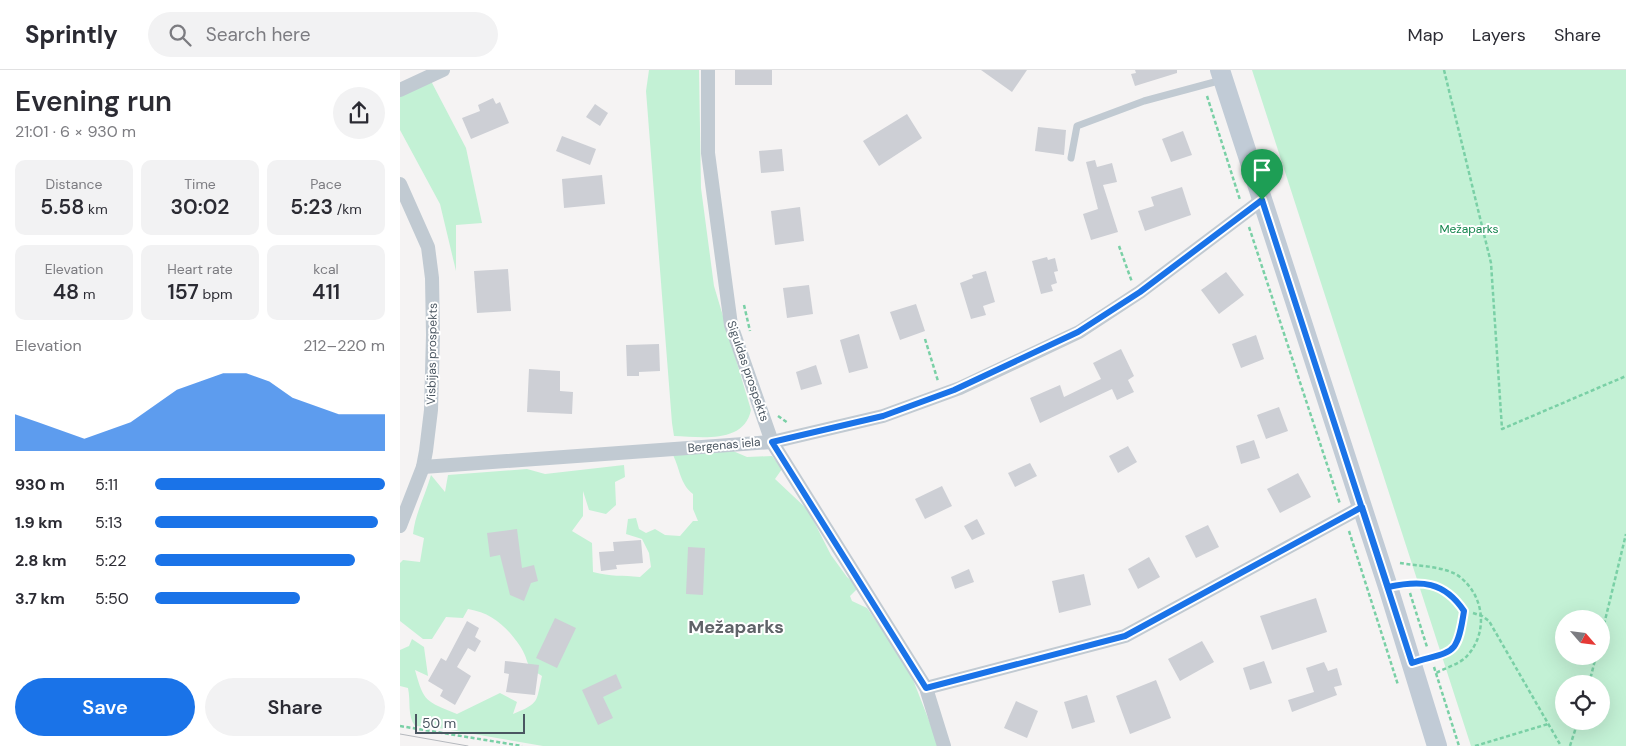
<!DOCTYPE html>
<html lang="en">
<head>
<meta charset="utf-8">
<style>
  :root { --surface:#fff; --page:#f2f2f3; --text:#2b2b33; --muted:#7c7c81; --line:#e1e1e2; --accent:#1a73e8 }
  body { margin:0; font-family:"DM Sans",sans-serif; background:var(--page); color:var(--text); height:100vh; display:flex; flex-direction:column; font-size:19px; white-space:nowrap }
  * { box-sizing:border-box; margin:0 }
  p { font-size:16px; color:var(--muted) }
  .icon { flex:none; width:28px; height:28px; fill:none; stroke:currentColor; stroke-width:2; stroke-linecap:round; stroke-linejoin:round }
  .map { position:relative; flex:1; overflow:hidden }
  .panel { display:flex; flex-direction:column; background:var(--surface); width:400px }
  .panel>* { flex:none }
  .needle { width:32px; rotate:118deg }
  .buttons { position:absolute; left:1155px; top:540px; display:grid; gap:10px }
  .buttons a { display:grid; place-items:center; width:55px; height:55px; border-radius:50%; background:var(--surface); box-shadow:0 5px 20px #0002; font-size:25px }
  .scale { position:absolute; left:15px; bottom:12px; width:110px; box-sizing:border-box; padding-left:5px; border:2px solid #4a5661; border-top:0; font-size:14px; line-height:18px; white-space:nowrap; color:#4a5661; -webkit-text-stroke:4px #fff; paint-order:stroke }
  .pin { position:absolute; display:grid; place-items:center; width:42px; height:42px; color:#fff; margin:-51px -21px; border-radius:50% 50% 50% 0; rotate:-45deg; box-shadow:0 0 5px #0007 }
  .pin .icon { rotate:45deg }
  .round { display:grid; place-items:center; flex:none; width:52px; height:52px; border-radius:26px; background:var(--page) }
  .headline { display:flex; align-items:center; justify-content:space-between; height:85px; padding:0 15px }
  h1 { font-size:28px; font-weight:600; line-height:38px }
  .metrics { display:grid; grid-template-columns:repeat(3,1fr); gap:8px; height:85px; padding:5px 15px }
  .metrics div { display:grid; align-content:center; border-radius:10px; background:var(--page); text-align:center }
  .metrics b { font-size:21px; font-weight:600 }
  .metrics small { font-size:14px; font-weight:400 }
  .metrics p { font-size:14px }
  .chart { height:140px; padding:10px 15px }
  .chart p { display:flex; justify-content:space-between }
  .chart svg { width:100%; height:90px; margin-top:5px; fill:var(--accent); opacity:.7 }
  .action { display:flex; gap:10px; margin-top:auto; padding:10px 15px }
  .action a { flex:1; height:58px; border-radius:30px; background:var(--accent); color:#fff; font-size:20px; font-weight:600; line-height:58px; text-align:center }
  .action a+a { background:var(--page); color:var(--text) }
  ul { padding:0 15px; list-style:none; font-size:16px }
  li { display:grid; grid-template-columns:80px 60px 1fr; align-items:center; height:38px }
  li i { height:12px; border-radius:6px; background:var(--accent) }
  header { display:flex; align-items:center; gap:30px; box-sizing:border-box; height:70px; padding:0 25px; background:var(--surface); border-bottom:1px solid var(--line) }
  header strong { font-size:24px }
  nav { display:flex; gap:28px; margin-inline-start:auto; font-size:18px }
  .search { width:350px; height:45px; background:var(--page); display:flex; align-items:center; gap:12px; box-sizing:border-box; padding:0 18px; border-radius:28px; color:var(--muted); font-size:19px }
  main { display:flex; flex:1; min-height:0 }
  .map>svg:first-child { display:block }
  .green { fill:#c3f1d5; fill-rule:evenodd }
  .building { fill:#cdcfd5 }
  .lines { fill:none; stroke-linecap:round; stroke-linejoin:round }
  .path { stroke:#7ad0a6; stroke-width:2.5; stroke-dasharray:4 2.5; stroke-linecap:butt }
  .lane { stroke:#c1cad2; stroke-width:7 }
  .street { stroke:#c1cad2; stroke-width:14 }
  .secondary { stroke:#c1cbd6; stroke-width:20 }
  .tram { stroke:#b5b8bd; stroke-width:1 }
  .route-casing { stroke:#fff; stroke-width:10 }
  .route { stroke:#1a73e8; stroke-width:6 }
  .labels { text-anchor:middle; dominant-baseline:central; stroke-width:4; stroke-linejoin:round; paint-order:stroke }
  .park-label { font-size:12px; fill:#17864f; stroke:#fff }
  .street-label { font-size:12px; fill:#4a5661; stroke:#fff }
  .district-label { font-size:18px; font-weight:bold; fill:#5f6368; stroke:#fff }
</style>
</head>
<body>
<header>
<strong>Sprintly</strong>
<div class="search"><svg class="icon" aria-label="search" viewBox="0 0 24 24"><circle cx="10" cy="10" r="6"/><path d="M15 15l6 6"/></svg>Search here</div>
<nav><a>Map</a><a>Layers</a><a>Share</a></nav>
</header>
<main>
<section class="panel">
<div class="headline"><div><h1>Evening run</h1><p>21:01 · 6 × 930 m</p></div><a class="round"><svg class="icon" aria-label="share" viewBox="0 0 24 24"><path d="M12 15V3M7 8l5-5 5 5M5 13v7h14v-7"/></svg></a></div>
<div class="metrics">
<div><p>Distance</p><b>5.58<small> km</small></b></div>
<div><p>Time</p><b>30:02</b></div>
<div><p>Pace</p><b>5:23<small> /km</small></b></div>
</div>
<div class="metrics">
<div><p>Elevation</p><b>48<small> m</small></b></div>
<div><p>Heart rate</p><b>157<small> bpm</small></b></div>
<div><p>kcal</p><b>411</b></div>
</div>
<div class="chart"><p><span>Elevation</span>212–220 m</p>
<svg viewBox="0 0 160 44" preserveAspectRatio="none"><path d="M0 44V26L10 30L20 34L30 38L40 34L50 30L60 22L70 14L80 10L90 6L100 6L110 10L120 18L130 22L140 26L150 26L160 26V44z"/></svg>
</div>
<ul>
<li><b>930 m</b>5:11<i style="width:100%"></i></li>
<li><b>1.9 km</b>5:13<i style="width:97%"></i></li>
<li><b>2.8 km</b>5:22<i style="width:87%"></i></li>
<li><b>3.7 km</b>5:50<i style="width:63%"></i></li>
</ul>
<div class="action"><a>Save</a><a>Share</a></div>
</section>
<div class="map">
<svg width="1226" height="676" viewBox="0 0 1226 676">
  <rect width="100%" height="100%" fill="#f5f3f3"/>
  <g class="green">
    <path d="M 249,0 L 299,0 L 301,118 L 314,216 L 351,340 C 344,374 301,367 274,366 L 272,353 L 246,21 Z"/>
    <path d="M 852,0 L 1226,0 L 1226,676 L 1071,676 ZM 1164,549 L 1201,549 L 1201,586 L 1164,586 ZM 1164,614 L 1201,614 L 1201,651 L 1164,651 Z"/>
    <path d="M 31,11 L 66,78 L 82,153 L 56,155 L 56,201 L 40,134 L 0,60 L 0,25 Z"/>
    <path d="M 333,381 L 347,387 L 372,386 L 382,399 L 375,409 L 408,440 L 431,485 L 447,507 L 459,517 L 450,526 L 452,531 L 467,538 L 508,597 L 539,676 L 143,676 L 33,657 L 15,656 C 7,645 11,632 8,618 L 0,616 L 0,580 L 9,576 L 12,569 L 24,577 L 28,606 L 15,600 C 24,633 26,631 57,644 L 100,623 L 117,632 L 113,644 C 140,633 136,632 142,606 C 122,593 131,593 120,576 C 106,556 92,543 68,539 L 63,548 L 46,547 L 32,569 L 23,569 L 0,551 L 0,493 L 3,490 L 20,492 L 24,468 L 13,464 C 15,444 25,426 31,405 L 45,422 L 48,405 L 127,399 L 145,404 L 224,395 L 225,407 L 215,412 L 216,435 L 206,444 L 189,440 L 183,421 L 183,446 L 172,461 L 192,473 L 193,502 C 211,507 222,505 240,507 L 251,497 L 249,483 L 242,469 L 226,464 L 228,449 L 236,448 L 239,459 L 246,463 L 255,459 L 265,465 L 280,466 L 293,451 L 298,451 L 293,439 L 293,424 C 280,414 280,399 273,385 Z"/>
  </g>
  <g class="building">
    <rect x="335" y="0" width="37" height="15"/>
    <path d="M 581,0 L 627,0 L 612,22 Z"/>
    <path d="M 735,0 L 777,0 L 777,3 L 735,16 L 731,4 L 736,3 Z"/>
    <path d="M 93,28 L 96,34 L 100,32 L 109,53 L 71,69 L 62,48 L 80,41 L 78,35 Z"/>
    <path d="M 195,34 L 208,43 L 200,56 L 186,47 Z"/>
    <path d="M 507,44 L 522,68 L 479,96 L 463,71 Z"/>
    <path d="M 638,57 L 666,60 L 664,85 L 635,81 Z"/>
    <path d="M 783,61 L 792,85 L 771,92 L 762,69 Z"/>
    <path d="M 162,66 L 196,79 L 190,95 L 156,81 Z"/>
    <path d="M 382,79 L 384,101 L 361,103 L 359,81 Z"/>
    <path d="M 695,90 L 697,97 L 712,93 L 717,112 L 703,115 L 718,162 L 691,170 L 683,144 L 698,139 L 686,92 Z"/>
    <path d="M 202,105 L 205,134 L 164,138 L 162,109 Z"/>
    <path d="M 782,117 L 791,145 L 745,161 L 738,141 L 754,136 L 751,127 Z"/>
    <path d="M 400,137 L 404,171 L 375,175 L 371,141 Z"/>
    <path d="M 647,187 L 648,190 L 655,188 L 658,201 L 654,202 L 657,213 L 651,215 L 653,221 L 641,224 L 632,191 Z"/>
    <path d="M 108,199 L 111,241 L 77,243 L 74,201 Z"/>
    <path d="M 586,201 L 595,232 L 583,236 L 586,245 L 571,249 L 560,213 L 573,208 L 572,205 Z"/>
    <path d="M 826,202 L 844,225 L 819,244 L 801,220 Z"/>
    <path d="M 409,215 L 413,244 L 387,248 L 383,218 Z"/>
    <path d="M 516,234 L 525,261 L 500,270 L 490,242 Z"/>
    <path d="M 459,264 L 468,298 L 449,303 L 440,270 Z"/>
    <path d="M 856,265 L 864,289 L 841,298 L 832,274 Z"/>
    <path d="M 259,274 L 260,301 L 239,302 L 239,306 L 227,306 L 226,275 Z"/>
    <path d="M 721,279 L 734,306 L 728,310 L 734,322 L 717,330 L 712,319 L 640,353 L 630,328 L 660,315 L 664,327 L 701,309 L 693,293 Z"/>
    <path d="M 416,295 L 422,314 L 401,320 L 396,302 Z"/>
    <path d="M 129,299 L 160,301 L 160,321 L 173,322 L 172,344 L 127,342 Z"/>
    <path d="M 879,337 L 888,361 L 866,369 L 857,345 Z"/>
    <path d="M 854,370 L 860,388 L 841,394 L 836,376 Z"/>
    <path d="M 728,376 L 737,392 L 718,403 L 709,386 Z"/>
    <path d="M 630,393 L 637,406 L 615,417 L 608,403 Z"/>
    <path d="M 898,403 L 911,427 L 880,443 L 867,419 Z"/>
    <path d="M 542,416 L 552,436 L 525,449 L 515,429 Z"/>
    <path d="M 577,449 L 585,464 L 572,470 L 564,456 Z"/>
    <path d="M 808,455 L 819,477 L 796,488 L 785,466 Z"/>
    <path d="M 117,459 L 122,498 L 134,495 L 138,511 L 131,513 L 124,531 L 110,525 L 100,485 L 90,487 L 87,463 Z"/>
    <path d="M 241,470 L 243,493 L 216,495 L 217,499 L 201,501 L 199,482 L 214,481 L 213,472 Z"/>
    <path d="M 288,477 L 305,478 L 303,525 L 286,524 Z"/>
    <path d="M 749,487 L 760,507 L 738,519 L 728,499 Z"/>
    <path d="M 569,499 L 574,512 L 555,519 L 551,507 Z"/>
    <path d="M 684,504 L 691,535 L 659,543 L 652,511 Z"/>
    <path d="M 916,528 L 927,562 L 872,580 L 860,546 Z"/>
    <path d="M 155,548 L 176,558 L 157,598 L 136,588 Z"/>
    <path d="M 67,551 L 79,558 L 75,567 L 81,571 L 75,582 L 68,578 L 57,597 L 71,606 L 55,635 L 40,626 L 43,620 L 28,611 L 41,588 L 46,591 Z"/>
    <path d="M 802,571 L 814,592 L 780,611 L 768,589 Z"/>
    <path d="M 105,591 L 139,595 L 135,625 L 106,622 L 109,604 L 104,603 Z"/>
    <path d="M 864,591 L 872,613 L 850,620 L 843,598 Z"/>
    <path d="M 924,592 L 928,601 L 937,598 L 942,615 L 934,617 L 937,625 L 892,642 L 888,630 L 914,622 L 906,598 Z"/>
    <path d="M 216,604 L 222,618 L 203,627 L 213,648 L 198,655 L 182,620 Z"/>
    <path d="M 756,610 L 771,648 L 730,664 L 716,626 Z"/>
    <path d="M 687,625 L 695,652 L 672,659 L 664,632 Z"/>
    <path d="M 616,631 L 638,641 L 627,668 L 604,658 Z"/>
  </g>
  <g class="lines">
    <g class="path">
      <path d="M 1044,0 L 1091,193 L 1102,359 L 1226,306"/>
      <path d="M 807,26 L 840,130"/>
      <path d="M 849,157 L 940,434"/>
      <path d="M 719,176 L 732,212"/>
      <path d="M 344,235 L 350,261"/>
      <path d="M 525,269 L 538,311"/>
      <path d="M 378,346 L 388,353"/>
      <path d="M 949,461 L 998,615"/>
      <path d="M 1000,493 C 1017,496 1046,496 1060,507 C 1085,527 1088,563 1067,586 C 1060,594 1045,598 1036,603"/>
      <path d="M 1010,523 L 1027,577"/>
      <path d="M 1073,543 L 1082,546 L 1089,551 L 1161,676"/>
      <path d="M 1201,567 L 1226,464"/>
      <path d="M 1034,597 L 1059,676"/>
      <path d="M 1189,614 L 1196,586"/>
      <path d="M 0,656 L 122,676"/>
      <path d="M 1075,676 L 1148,654"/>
      <path d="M 1170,676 L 1178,651"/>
    </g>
    <g class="lane">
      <path d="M 671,88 L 677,56 L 744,31 L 822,10"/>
      <path d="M 990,517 C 1022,509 1045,512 1064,541 C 1057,587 1055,580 1013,593"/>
    </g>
    <g class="street">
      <path d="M 308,0 L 308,83 L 331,255 L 372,372 L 526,618 L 544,676"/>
      <path d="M 0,20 L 43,0"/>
      <path d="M 0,114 L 28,177 L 32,208 L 33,265 L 31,340 L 26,381 L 23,397 L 0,456"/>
      <path d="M 23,397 L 372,372 L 483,346 L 560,318 L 679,262 L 740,222 L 862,130"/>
      <path d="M 526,618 L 725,566 L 962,437"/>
    </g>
    <path class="secondary" d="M 820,0 L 988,517 L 1037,676"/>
    <path class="tram" d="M 0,664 L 68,676"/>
  </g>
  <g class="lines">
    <g class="route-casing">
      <path id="route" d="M 862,130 L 740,222 L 678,262 L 554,320 L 483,346 L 372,372 L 526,618 L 725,566 L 962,437 L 988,517 C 1021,510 1044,511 1064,541 C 1057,587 1054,580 1012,593 L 862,130"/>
    </g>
    <use href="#route" class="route"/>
  </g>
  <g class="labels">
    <g class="park-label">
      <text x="1069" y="159">Mežaparks</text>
    </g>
    <g class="street-label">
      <text transform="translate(32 284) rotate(-89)">Visbijas prospekts</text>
      <text transform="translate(348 301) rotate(71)">Siguldas prospekts</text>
      <text transform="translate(324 375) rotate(-5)">Bergenas iela</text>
    </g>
    <g class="district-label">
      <text x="336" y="557">Mežaparks</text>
    </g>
  </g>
</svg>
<div class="buttons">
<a><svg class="needle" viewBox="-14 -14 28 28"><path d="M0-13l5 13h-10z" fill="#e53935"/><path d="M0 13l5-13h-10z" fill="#7c7c81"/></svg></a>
<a><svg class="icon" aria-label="locate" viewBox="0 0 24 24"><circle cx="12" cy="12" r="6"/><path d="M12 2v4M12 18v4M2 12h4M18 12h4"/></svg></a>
</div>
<div class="scale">50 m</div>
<div class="pin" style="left:862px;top:130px;background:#1e9e55"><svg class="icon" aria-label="arrive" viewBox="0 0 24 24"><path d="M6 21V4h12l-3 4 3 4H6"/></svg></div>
</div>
</main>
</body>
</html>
